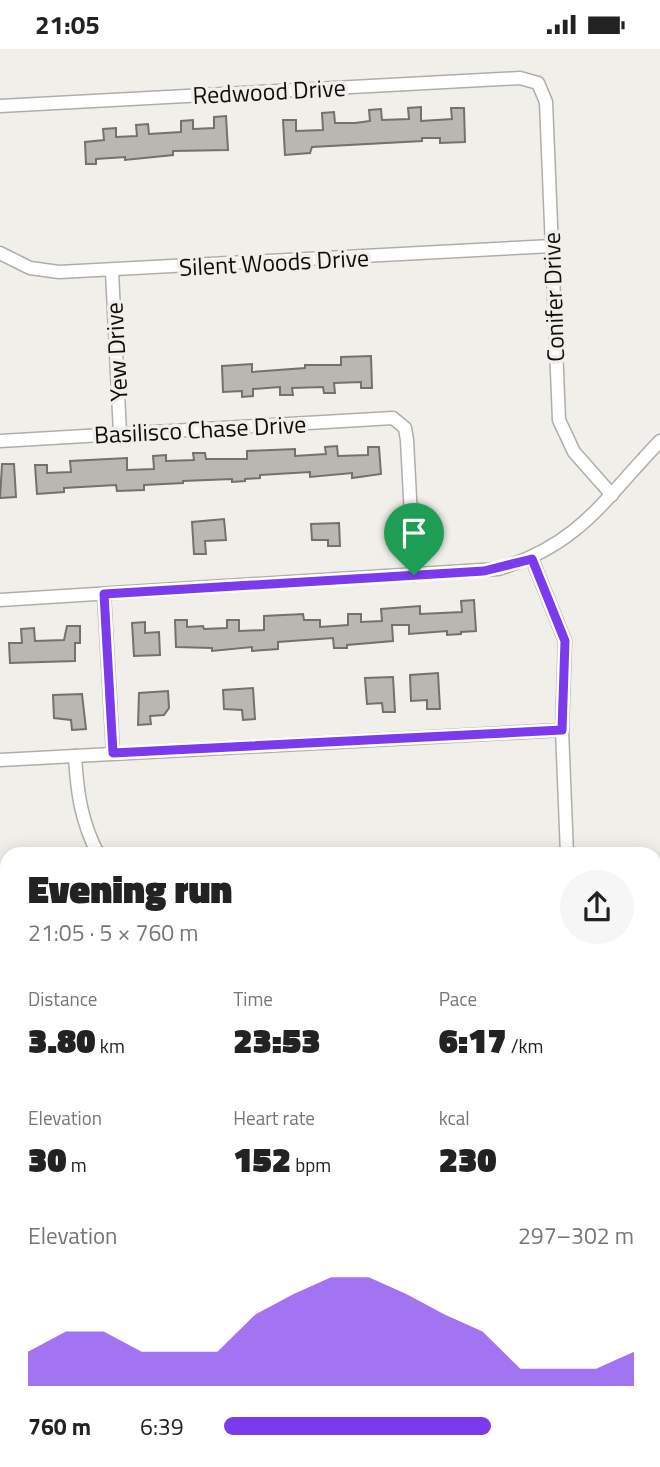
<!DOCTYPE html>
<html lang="en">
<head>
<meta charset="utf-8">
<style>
  :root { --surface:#fff; --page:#f6f6f6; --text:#222; --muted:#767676; --accent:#7c3aed }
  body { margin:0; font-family:"Titillium Web",sans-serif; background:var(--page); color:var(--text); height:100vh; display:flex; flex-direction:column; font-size:26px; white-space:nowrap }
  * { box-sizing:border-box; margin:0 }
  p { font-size:23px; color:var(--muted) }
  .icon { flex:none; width:38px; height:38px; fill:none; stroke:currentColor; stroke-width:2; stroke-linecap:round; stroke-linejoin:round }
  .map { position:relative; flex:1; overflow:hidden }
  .sheet { position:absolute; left:0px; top:798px; width:662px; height:621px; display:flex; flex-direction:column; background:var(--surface); border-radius:21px 21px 0 0; box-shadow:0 4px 18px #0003 }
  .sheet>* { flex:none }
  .pin { position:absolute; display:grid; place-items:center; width:60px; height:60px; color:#fff; margin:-72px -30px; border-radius:50% 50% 50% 0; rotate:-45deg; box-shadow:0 0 7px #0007 }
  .pin .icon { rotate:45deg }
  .round { display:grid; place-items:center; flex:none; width:74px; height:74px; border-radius:37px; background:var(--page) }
  .headline { display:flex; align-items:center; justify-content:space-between; height:119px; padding:0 28px }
  h1 { font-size:38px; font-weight:800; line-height:52px }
  .metrics { display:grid; grid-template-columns:repeat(3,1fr); gap:10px; height:119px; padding:7px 28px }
  .metrics div { display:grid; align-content:center }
  .metrics b { font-size:35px; font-weight:800 }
  .metrics small { font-size:19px; font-weight:400 }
  .metrics p { font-size:19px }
  .chart { height:196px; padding:14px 28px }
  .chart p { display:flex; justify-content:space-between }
  .chart svg { width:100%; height:126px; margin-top:7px; fill:var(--accent); opacity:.7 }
  ul { padding:0 28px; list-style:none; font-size:23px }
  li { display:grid; grid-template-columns:112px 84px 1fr; align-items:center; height:52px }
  li i { height:18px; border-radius:9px; background:var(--accent) }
  .status { display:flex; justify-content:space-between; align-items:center; height:49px; padding:0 35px; background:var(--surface); direction:ltr }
  .status svg { height:19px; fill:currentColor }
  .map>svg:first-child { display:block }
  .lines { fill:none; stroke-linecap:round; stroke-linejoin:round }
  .stream { stroke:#a79a77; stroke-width:3.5 }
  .building { fill:#b9b7b1; stroke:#73716c; stroke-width:2 }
  .minor-casing { stroke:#b0aea9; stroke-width:15 }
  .minor { stroke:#fff; stroke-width:12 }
  .route-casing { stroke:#fff; stroke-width:14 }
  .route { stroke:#7c3aed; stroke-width:9 }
  .labels { text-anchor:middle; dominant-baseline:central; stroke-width:7; stroke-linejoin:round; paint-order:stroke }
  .street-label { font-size:24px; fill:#0f0e0c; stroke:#f1efea }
</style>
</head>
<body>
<div class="status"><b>21:05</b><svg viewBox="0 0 49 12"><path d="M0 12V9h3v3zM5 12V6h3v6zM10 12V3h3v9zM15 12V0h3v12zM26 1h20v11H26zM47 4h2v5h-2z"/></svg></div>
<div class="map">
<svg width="660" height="1418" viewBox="0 0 660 1418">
  <rect width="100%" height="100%" fill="#f1efea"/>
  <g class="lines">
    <g class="stream">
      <path d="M 0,886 L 7,890"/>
      <path d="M 654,926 L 660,926"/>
      <path d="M 654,1406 L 660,1406"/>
      <path d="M 556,1418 L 605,1412"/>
    </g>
  </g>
  <g class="building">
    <path d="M 421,58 L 421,72 L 452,70 L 451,59 L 464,59 L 465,93 L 440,94 L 440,89 L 422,89 L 422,92 L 312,98 L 310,104 L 285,106 L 283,71 L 296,71 L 296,82 L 323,81 L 322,64 L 334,63 L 335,74 L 355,74 L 370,72 L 369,61 L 381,60 L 382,71 L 409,70 L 408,59 Z"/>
    <path d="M 226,67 L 228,101 L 173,102 L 173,106 L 125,111 L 125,108 L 96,110 L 96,115 L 86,115 L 85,93 L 104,91 L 103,80 L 116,79 L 116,88 L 137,87 L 136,76 L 148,75 L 149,85 L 181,83 L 181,72 L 193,71 L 193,80 L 214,79 L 214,68 Z"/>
    <path d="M 371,307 L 372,339 L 361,339 L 361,333 L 334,334 L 335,344 L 324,344 L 323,338 L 292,339 L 293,346 L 280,346 L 280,338 L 253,340 L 253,347 L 242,348 L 242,342 L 223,343 L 222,317 L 252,315 L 252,323 L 305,319 L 305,316 L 341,316 L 341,308 Z"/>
    <path d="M 337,397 L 338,407 L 368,406 L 368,398 L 379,398 L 381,425 L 352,429 L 352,424 L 310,428 L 310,423 L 260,426 L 260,429 L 245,430 L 245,432 L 232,433 L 232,430 L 183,432 L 183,434 L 144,436 L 144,441 L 117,442 L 116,436 L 64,439 L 64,443 L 37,445 L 35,416 L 47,416 L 47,424 L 71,423 L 70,412 L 127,409 L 127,421 L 154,420 L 153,407 L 166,406 L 166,412 L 194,411 L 193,404 L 205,404 L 206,410 L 247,410 L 247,402 L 295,400 L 295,407 L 326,405 L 325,398 Z"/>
    <path d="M 2,415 L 14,415 L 16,448 L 0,449 Z"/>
    <path d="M 224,470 L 226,491 L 205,492 L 206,505 L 194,505 L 192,473 Z"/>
    <path d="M 339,474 L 340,497 L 328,497 L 328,491 L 312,491 L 311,475 Z"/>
    <path d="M 474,551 L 476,582 L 461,583 L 461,585 L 447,586 L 447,582 L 409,585 L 409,576 L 392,576 L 393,592 L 347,596 L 347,599 L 334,599 L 333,589 L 278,593 L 278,600 L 252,602 L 252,598 L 212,602 L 212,599 L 176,598 L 175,571 L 187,571 L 187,578 L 203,577 L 204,580 L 227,579 L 227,571 L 239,571 L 239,582 L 264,581 L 264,567 L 303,565 L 304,571 L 320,571 L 320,578 L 348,576 L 348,565 L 361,565 L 361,573 L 382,572 L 381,560 L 420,557 L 420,565 L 462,563 L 461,552 Z"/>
    <path d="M 145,573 L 145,584 L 159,583 L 160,606 L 134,607 L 132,574 Z"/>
    <path d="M 67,577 L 80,577 L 80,594 L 75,594 L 75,612 L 10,614 L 9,594 L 22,594 L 21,580 L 34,579 L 35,592 L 64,591 Z"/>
    <path d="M 438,624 L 440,660 L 427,660 L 427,651 L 411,652 L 410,626 Z"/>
    <path d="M 393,628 L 395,663 L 383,663 L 382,654 L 367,655 L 365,629 Z"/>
    <path d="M 253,639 L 255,670 L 243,671 L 242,661 L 224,660 L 223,641 Z"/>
    <path d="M 168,642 L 169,659 L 164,666 L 150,667 L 151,675 L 138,676 L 139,644 Z"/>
    <path d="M 82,645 L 86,680 L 72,681 L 71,671 L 54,669 L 53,646 Z"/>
  </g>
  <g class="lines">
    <g class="minor-casing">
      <g id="minor">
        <path d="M 0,57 L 520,29 L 538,34 L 546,53 L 559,371 L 574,403 L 612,446"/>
        <path d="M 0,204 L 30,219 L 59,223 L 552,197"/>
        <path d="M 112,222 L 120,385"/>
        <path d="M 0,392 L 393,369 L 405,379 L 407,391 L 414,526"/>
        <path d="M 532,510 L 565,592 L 562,681 L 567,805"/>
        <path d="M 104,546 L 113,704"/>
        <path d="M 0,551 L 498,520 C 579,497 606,448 660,392"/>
        <path d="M 75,707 C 77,743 81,772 98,805"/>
        <path d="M 0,711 L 562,681"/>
        <path d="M 0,1167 L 7,1165"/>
        <path d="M 0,1337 L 7,1337"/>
        <path d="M 195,1412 L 195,1418"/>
      </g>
    </g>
    <use href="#minor" class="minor"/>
  </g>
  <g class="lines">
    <g class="route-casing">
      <path id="route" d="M 532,510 L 565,592 L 562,681 L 113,704 L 104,545 L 484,522 Z"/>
    </g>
    <use href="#route" class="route"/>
  </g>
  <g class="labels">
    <g class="street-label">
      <text transform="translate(269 42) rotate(-3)">Redwood Drive</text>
      <text transform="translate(274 213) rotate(-3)">Silent Woods Drive</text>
      <text transform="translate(553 248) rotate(-92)">Conifer Drive</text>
      <text transform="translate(116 303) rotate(-93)">Yew Drive</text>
      <text transform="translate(200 380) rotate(-3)">Basilisco Chase Drive</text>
    </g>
  </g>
</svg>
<div class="pin" style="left:414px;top:526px;background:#1e9e55"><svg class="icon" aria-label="arrive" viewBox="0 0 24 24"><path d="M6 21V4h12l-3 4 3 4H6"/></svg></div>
<section class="sheet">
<div class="headline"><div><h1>Evening run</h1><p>21:05 · 5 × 760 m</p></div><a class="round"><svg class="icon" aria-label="share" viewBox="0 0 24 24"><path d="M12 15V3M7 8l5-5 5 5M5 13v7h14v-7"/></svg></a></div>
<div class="metrics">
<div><p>Distance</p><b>3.80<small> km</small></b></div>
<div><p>Time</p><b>23:53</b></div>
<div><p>Pace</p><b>6:17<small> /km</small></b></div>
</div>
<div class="metrics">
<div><p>Elevation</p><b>30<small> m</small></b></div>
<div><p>Heart rate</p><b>152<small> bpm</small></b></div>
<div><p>kcal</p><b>230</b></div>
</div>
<div class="chart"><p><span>Elevation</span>297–302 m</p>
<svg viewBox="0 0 160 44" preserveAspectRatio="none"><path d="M0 44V32L10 25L20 25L30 32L40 32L50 32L60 19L70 12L80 6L90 6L100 12L110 19L120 25L130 38L140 38L150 38L160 32V44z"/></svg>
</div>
<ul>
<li><b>760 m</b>6:39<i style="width:65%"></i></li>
</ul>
</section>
</div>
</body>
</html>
